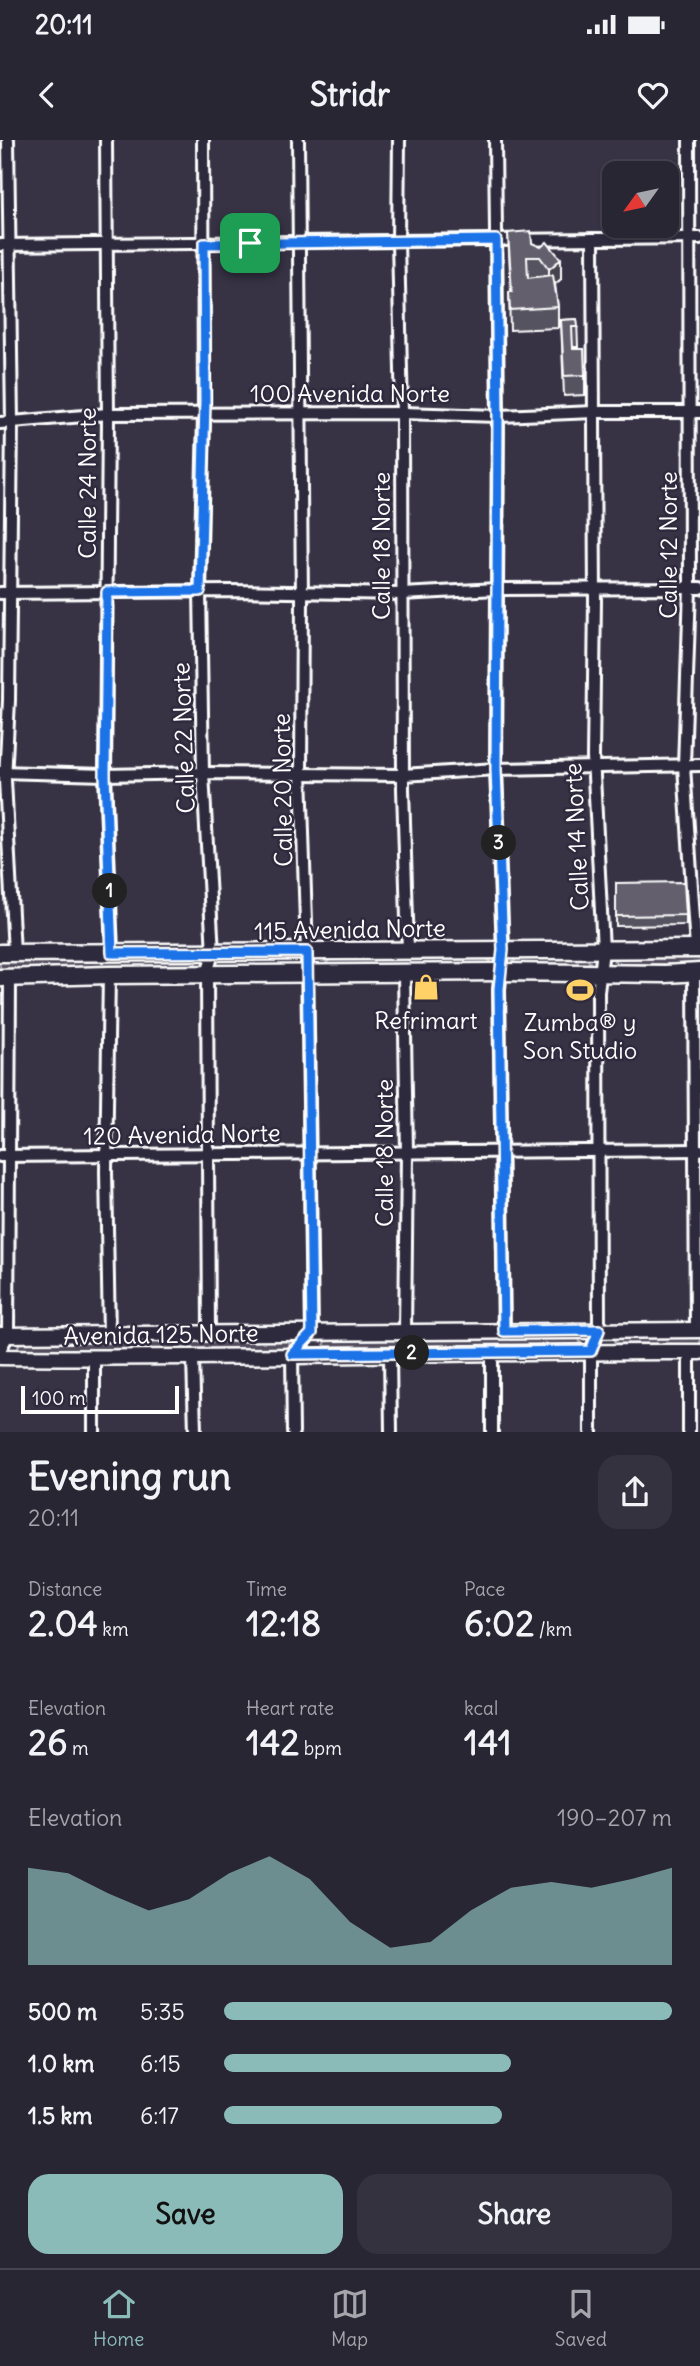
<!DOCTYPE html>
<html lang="en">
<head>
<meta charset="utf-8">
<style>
  :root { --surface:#292634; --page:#353240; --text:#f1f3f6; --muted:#a5a5ac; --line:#45434f; --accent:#8bbbb9 }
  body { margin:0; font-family:Delius,sans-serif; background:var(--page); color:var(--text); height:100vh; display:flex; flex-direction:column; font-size:26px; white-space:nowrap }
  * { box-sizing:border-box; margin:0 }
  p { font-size:23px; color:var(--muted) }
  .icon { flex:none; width:38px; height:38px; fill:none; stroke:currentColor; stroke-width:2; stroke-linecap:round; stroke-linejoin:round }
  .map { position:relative; height:1292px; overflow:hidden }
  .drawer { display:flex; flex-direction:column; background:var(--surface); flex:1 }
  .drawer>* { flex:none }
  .needle { width:46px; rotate:237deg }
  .fabs { position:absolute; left:602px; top:21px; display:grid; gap:14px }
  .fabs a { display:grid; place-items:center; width:77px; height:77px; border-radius:14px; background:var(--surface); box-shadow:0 2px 5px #0004,0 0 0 2px var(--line); font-size:35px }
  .scale { position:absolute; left:21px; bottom:18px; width:158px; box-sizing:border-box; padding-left:7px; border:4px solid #fff; border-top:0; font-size:19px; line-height:24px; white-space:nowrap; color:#fff; -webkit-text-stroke:5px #2f2a3d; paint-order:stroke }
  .pin { position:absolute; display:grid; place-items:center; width:60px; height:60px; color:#fff; margin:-30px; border-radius:14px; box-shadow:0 4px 10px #0006 }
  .km { position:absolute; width:35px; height:35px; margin:-18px; border-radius:50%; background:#222; color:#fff; font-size:19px; line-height:35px; text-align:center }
  .round { display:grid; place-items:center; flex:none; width:74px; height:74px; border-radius:21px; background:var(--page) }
  .overview { display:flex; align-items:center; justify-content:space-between; height:119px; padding:0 28px }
  h1 { font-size:38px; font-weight:700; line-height:52px }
  .metrics { display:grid; grid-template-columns:repeat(3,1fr); gap:10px; height:119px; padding:7px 28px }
  .metrics div { display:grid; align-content:center }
  .metrics b { font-size:35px; font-weight:700 }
  .metrics small { font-size:19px; font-weight:400 }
  .metrics p { font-size:19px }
  .chart { height:196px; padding:14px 28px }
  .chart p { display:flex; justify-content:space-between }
  .chart svg { width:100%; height:126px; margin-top:7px; fill:var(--accent); opacity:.7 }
  .primary-button { display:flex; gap:14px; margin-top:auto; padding:14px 28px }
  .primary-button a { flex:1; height:80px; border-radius:21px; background:var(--accent); color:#111; font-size:28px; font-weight:700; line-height:80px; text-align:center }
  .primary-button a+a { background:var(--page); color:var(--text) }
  ul { padding:0 28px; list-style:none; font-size:23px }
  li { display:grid; grid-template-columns:112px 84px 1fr; align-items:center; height:52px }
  li i { height:18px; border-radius:9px; background:var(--accent) }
  .status { display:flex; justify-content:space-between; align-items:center; height:49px; padding:0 35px; background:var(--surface); direction:ltr }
  .status svg { height:19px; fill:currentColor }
  header { display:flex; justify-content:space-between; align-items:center; height:91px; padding:0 28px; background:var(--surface); font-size:32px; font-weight:700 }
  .dock { display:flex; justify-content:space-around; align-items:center; height:98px; border-top:2px solid var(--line); background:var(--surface); font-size:19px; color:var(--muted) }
  .dock a { display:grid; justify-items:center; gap:4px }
  .dock .active { color:var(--accent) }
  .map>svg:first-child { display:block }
  .green { fill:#514c5c; stroke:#a8a6ae; stroke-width:2 }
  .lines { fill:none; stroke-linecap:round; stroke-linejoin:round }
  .street-casing { stroke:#fff; stroke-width:16 }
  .secondary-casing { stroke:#fff; stroke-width:19 }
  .primary-casing { stroke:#fff; stroke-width:21 }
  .street { stroke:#2f2a3d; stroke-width:10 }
  .secondary { stroke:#2f2a3d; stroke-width:14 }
  .primary { stroke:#2f2a3d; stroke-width:16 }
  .wall { fill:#55525e; stroke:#fff; stroke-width:2 }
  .shaded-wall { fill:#45424c; stroke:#fff; stroke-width:2 }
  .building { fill:#635f6d; stroke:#fff; stroke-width:2 }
  .route-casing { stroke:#fff; stroke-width:14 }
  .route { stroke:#1a73e8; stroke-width:9 }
  .labels { text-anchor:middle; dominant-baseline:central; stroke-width:5; stroke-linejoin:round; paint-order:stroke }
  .street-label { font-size:24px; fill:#fff; stroke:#2f2a3d }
  .poi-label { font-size:24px; fill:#fff; stroke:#2f2a3d }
</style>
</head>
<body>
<div class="status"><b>20:11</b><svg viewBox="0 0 49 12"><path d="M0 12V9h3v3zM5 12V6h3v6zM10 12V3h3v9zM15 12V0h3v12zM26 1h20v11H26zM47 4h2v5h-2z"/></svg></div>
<header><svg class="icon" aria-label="back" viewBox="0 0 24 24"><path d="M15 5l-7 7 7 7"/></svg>Stridr<svg class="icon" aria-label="heart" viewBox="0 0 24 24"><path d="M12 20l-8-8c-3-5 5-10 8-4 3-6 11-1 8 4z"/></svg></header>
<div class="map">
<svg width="700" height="1292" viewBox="0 0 700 1292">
  <rect width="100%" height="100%" fill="#373345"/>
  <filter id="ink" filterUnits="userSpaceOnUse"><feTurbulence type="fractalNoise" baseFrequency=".0143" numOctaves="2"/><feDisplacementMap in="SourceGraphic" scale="14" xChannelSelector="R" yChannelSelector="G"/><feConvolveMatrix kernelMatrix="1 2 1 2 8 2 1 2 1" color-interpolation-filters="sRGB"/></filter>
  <g filter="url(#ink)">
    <g class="green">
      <path d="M 622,815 L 700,815 L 700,824 L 622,824 L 614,821 Z"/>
      <path d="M 482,817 L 491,821 L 484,826 L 334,827 L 326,823 L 333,818 Z"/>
      <path d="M 519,817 L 585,817 L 590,822 L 585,826 L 519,826 L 513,822 Z"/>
      <path d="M 189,819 L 196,823 L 192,828 L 0,830 L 0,821 Z"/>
      <path d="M 578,1197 L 581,1203 L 575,1205 L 326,1206 L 324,1204 L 326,1201 Z"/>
      <path d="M 620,1197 L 700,1197 L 700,1204 L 615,1203 L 615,1198 Z"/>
      <path d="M 284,1200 L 290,1204 L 287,1208 L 20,1210 L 18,1206 L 20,1203 Z"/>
    </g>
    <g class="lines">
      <g class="street-casing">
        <g id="street">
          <path d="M 8,0 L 12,281 L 9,560 L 5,640 L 14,813"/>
          <path d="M 106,0 L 108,279 L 105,635 L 112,813"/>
          <path d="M 203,0 L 204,274 L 200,451 L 203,633 L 213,813 L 207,834 L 209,1194"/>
          <path d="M 399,0 L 398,101 L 402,273 L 403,649 L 408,811"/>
          <path d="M 495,0 L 498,276 L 496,629 L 503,810 L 499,849 L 504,1191"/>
          <path d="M 689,0 L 690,448 L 684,626 L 696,809"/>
          <path d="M 0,105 L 700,98"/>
          <path d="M 0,283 L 108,274 L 402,273 L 498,276 L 594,272 L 700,272"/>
          <path d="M 0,453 L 230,451 L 402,454 L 497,449 L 700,448"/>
          <path d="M 0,632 L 105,635 L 203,633 L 403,635 L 496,629 L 700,625"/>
          <path d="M 694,832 L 696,1190"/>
          <path d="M 404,834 L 407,1013 L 405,1192"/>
          <path d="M 0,1016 L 700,1010"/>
          <path d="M 109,1195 L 106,1032 L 109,835"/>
          <path d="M 0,1210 L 8,1195 L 10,838"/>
          <path d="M 390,1213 L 391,1292"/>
          <path d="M 193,1217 L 195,1292"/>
          <path d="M 94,1218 L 94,1292"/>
          <path d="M 293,1292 L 292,1214 L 312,1193 L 307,812 L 301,633 L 302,459 L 298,0"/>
          <path d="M 492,1292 L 492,1213"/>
          <path d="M 591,1292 L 591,1211 L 599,1190 L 598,852 L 603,810 L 593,617 L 595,460 L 593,99"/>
          <path d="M 689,1292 L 689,1212"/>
        </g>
      </g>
      <g class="secondary-casing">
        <g id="secondary">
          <path d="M 0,1195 L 700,1190"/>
          <path d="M 0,1217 C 233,1220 467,1211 700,1212"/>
        </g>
      </g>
      <g class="primary-casing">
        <g id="primary">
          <path d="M 0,813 L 700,809"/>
          <path d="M 0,838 L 109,835 L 500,832 L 665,834 L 700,832"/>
        </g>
      </g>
      <use href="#street" class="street"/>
      <use href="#secondary" class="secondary"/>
      <use href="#primary" class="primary"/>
    </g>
    <g class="wall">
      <path d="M 508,93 L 532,103 L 561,139 L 555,144 L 558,167 L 558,188 L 510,190 L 509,152 L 511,152 Z"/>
      <path d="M 577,179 L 578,207 L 573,207 L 585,235 L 585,255 L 564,256 L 561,180 Z"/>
      <path d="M 616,743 L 686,775 L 686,785 L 616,786 Z"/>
    </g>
    <path class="shaded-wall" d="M 561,119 L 561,139 L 549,149 L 549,129 Z"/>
    <g class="building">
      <path d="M 531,91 L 532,103 L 541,107 L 547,102 L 561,119 L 549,129 L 540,117 L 527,117 L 528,138 L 553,135 L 558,167 L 510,170 L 509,152 L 512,152 L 508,93 Z"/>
      <path d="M 577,179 L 578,187 L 572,187 L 573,209 L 584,209 L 585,235 L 564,236 L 561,180 Z"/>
      <path d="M 684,742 L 686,775 L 616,776 L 616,743 Z"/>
    </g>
  </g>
  <g class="lines" filter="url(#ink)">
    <g class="route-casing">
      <path id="route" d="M 496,100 L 498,276 L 496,629 L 503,810 L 499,849 L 504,1191 L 599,1190 L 591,1211 L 292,1214 L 312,1193 L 307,812 L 112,813 L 105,635 L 107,452 L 200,451 L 205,262 L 204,104 Z"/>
    </g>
    <use href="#route" class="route"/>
  </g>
  <defs>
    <g id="shop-bare" transform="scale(2.1)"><path d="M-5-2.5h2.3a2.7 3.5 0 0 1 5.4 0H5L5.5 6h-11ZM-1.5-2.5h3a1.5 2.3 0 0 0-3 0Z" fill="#ffd166" stroke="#2f2a3d" stroke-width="2.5" paint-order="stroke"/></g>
    <g id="stadium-bare" transform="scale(2.1)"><path d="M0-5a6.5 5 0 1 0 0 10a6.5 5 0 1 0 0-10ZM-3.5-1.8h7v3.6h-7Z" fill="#ffd166" stroke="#2f2a3d" stroke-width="2.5" paint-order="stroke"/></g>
  </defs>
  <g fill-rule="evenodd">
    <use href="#shop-bare" x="426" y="847"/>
    <use href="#stadium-bare" x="580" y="850"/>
  </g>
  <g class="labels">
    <g class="street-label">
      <text x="350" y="253">100 Avenida Norte</text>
      <text transform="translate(87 343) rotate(-90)">Calle 24 Norte</text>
      <text transform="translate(668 405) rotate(-90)">Calle 12 Norte</text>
      <text transform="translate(381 406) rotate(-90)">Calle 18 Norte</text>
      <text transform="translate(183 598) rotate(-92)">Calle 22 Norte</text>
      <text transform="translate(282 650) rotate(-91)">Calle 20 Norte</text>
      <text transform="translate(576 697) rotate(-93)">Calle 14 Norte</text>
      <text transform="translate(350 789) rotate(-1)">115 Avenida Norte</text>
      <text transform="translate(182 994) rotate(-1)">120 Avenida Norte</text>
      <text transform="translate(384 1013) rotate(-90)">Calle 18 Norte</text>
      <text transform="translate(161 1194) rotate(-1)">Avenida 125 Norte</text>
    </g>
    <g class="poi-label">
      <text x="426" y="880">Refrimart</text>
      <text x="580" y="882">Zumba® y<tspan x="580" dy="28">Son Studio</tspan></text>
    </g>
  </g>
</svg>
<div class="fabs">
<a><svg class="needle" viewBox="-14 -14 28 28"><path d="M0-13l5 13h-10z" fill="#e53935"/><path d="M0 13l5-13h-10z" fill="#a5a5ac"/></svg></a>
</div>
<div class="scale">100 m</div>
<div class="pin" style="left:250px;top:103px;background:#1e9e55"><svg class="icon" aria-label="arrive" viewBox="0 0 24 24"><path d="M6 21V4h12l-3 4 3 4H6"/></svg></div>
<b class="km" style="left:110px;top:751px">1</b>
<b class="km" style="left:412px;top:1213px">2</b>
<b class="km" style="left:499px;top:703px">3</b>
</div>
<section class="drawer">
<div class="overview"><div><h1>Evening run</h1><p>20:11</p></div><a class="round"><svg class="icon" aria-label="share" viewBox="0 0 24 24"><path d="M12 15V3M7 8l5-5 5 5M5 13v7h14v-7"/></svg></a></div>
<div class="metrics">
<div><p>Distance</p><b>2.04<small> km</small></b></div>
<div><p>Time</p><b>12:18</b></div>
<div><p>Pace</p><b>6:02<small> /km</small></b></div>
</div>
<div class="metrics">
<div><p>Elevation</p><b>26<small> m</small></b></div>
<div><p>Heart rate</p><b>142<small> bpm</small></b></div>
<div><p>kcal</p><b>141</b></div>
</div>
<div class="chart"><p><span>Elevation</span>190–207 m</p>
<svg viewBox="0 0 160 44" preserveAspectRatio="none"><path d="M0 44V10L10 12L20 19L30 25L40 21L50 12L60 6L70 14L80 29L90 38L100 36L110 25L120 17L130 15L140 17L150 14L160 10V44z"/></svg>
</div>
<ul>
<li><b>500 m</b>5:35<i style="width:100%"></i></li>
<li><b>1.0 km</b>6:15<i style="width:64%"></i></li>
<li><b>1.5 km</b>6:17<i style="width:62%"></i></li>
</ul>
<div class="primary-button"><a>Save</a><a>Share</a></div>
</section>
<nav class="dock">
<a class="active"><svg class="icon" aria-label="home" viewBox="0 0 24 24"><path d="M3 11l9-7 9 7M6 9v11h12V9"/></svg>Home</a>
<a><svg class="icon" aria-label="map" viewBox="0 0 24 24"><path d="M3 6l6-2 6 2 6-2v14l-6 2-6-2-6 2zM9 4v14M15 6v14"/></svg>Map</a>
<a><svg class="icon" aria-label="saved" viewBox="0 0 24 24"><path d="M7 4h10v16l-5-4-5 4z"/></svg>Saved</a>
</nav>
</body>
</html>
